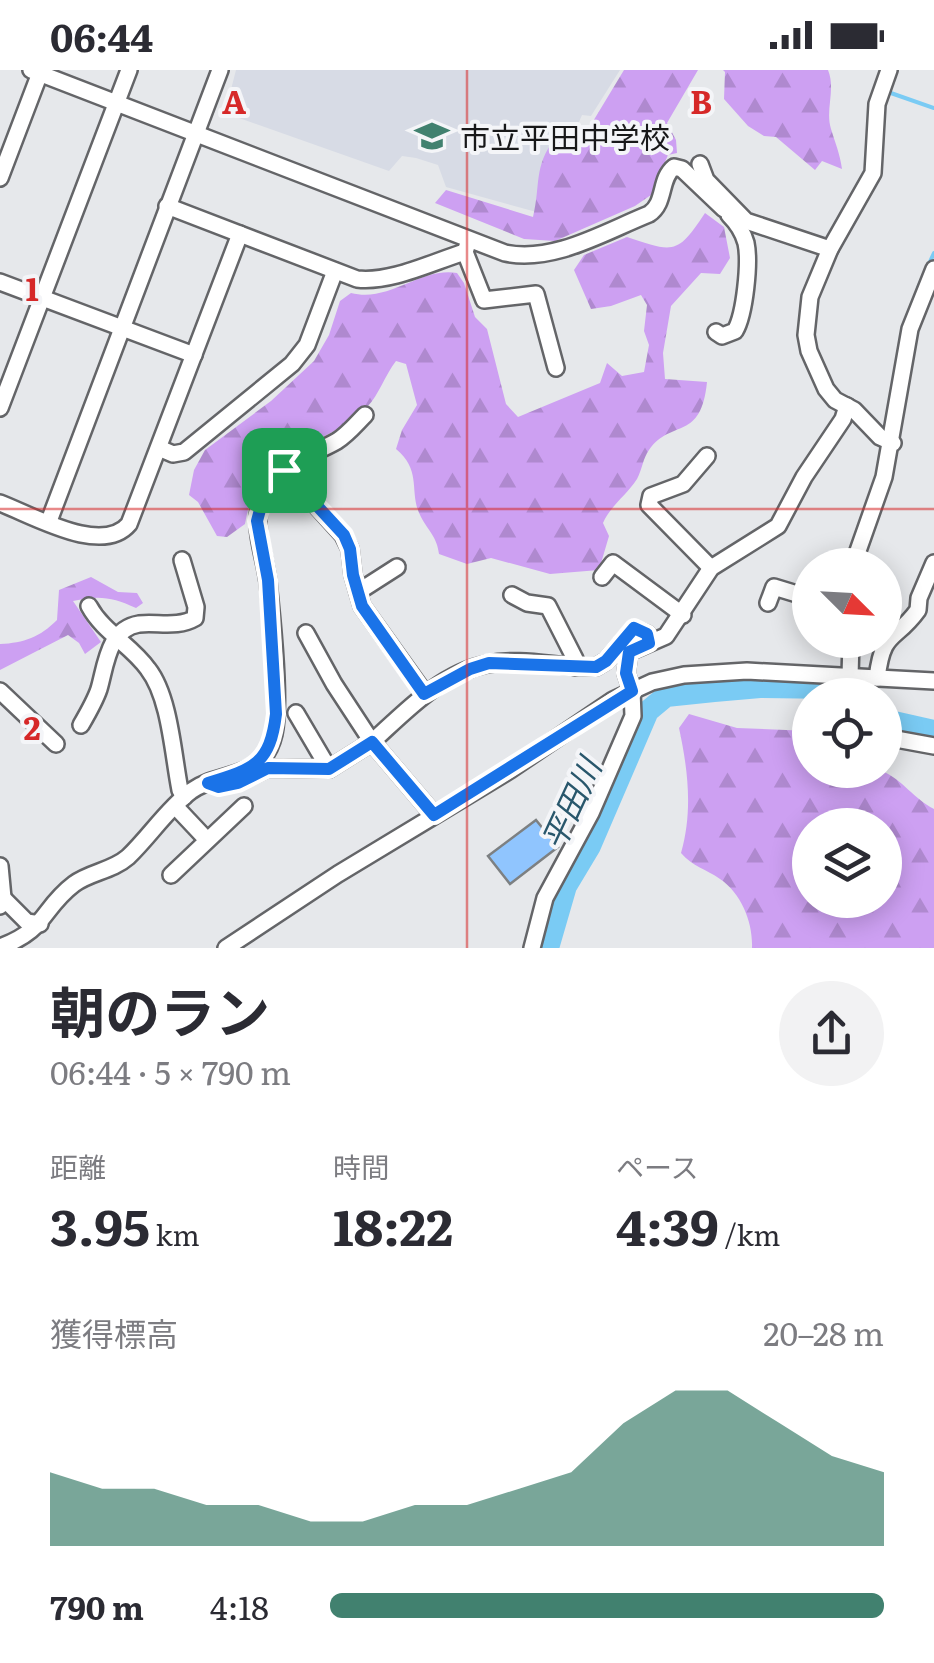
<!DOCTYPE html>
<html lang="ja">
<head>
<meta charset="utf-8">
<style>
  :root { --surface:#fff; --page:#f2f2f3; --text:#2b2b33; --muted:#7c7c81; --accent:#41816f }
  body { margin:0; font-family:Literata,"Noto Sans JP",serif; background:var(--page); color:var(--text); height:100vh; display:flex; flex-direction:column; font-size:38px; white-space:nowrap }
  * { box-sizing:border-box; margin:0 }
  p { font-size:32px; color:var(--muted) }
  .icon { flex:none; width:55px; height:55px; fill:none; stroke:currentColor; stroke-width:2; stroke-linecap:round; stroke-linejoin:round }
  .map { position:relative; height:878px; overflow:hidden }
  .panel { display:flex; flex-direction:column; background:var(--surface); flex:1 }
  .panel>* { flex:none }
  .needle { width:65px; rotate:114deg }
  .controls { position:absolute; left:792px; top:478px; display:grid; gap:20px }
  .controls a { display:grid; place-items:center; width:110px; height:110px; border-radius:50%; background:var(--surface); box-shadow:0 5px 25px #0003; font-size:50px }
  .pin { position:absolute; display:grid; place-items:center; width:85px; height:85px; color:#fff; margin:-42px; border-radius:20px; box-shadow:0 5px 15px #0006 }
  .round { display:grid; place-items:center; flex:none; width:105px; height:105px; border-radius:52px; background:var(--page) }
  .summary { display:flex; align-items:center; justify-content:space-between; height:170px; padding:0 50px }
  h1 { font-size:55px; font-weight:700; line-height:75px }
  .metrics { display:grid; grid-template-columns:repeat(3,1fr); gap:15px; height:170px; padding:10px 50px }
  .metrics div { display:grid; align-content:center }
  .metrics b { font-size:50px; font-weight:700 }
  .metrics small { font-size:28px; font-weight:400 }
  .metrics p { font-size:28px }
  .chart { height:280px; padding:20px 50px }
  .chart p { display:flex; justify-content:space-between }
  .chart svg { width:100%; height:180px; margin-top:10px; fill:var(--accent); opacity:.7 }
  ul { padding:0 50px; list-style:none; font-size:32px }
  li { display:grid; grid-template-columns:160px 120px 1fr; align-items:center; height:75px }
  li i { height:25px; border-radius:12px; background:var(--accent) }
  .status { display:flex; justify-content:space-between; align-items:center; height:70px; padding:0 50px; background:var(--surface); direction:ltr }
  .status svg { height:28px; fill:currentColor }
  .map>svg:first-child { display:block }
  .built { fill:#d7dbe5 }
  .forest { fill:url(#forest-firs); fill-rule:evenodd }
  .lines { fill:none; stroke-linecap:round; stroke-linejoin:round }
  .stream { stroke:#7acbf4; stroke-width:4 }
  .river { stroke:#7acbf4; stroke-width:22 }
  .building { fill:#90c5fe; stroke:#7d8082; stroke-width:2.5 }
  .minor-casing { stroke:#646568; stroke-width:20 }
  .minor { stroke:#fff; stroke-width:15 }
  .route-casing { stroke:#fff; stroke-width:20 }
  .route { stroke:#1a73e8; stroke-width:12 }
  .grid { fill:none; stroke:#d62828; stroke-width:2.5; stroke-opacity:0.55 }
  .labels { text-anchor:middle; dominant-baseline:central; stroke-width:8; stroke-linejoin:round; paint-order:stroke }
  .poi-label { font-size:30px; fill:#181819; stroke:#f4f5f8; text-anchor:start }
  .water-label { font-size:32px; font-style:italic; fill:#29576c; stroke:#f4f5f8 }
  .grid-label { font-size:32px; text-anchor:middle; font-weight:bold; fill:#d62828; stroke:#f4f5f8; stroke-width:8; stroke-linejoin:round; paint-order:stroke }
</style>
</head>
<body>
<div class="status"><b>06:44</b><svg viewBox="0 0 49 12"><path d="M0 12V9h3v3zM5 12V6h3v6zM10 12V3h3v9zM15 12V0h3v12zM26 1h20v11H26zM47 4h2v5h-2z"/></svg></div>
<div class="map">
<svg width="934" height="878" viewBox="0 0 934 878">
  <defs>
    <pattern id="forest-firs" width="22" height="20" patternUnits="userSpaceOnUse" patternTransform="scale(2.5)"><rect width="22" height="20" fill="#cda0f2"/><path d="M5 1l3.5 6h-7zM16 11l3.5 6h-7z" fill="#af89cf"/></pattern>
  </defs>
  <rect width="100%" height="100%" fill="#e6e8eb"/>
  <path class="built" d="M 236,0 L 620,0 L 591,46 L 582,45 L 540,143 L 446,117 L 438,95 L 416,88 L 402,86 L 389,101 L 225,43 Z"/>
  <g class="forest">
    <path d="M 624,0 L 698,0 L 667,53 L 676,70 L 677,83 L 668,85 L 651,125 L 635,136 L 555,171 L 524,169 L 435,133 L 446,120 L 533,147 C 541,114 533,98 555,68 L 571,73 L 592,53 Z"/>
    <path d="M 723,0 L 828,0 C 836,19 825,40 831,59 C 835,72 840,84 842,99 L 822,91 L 815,100 L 776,67 L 764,66 L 748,56 L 724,29 L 725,2 Z"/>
    <path d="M 705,143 L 724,157 L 730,188 L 720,204 L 701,203 L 671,236 L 663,283 L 665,309 L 707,312 C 701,372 672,348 649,380 C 643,388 642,400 637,409 C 626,426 611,435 603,453 L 609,466 L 599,500 L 550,504 L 491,488 L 467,494 L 439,484 C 437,467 429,462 421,447 C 408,423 423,401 396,379 L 402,360 L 417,335 L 406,294 L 396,291 C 385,305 379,325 367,337 C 315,388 260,365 245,454 L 227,467 L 217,466 L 198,432 L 189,425 L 194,400 L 205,380 L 271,331 L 314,291 L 329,265 L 340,231 L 351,223 C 390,233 420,197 457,203 L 464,213 L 475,247 L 487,259 L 506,334 L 518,347 L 600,313 L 607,293 L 622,306 L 644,302 L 649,275 L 644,261 L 647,235 L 641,225 L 611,236 L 591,239 L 574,200 L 584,185 L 627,167 C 673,182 677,186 705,143 Z"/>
    <path d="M 91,507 L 118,522 L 137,523 L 143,533 L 136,538 C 113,527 98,525 73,531 L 101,572 L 85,584 L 79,573 L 68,565 L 0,600 L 0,574 C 24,573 40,567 57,550 L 59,520 Z"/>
    <path d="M 689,644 L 737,658 L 810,661 L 810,700 C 828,700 867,695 882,701 C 903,710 914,729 934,739 L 934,878 L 752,878 C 753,853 742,824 720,809 C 706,799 693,797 681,783 C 693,741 688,700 679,658 ZM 810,755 L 885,755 L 885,830 L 810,830 Z"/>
  </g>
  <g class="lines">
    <g class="stream">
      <path d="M 888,22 L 934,38"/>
      <path d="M 928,196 L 934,183"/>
      <path d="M 918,218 L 924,205"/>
    </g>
    <g class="river">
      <path d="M 885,650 L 934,661"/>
      <path d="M 548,878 L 566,816 L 590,776 L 648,641 L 666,626 L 714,621 L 760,617 L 836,618 L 845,625"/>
    </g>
  </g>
  <path class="building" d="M 536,750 L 558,777 L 510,814 L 488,786 Z"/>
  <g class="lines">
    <g class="minor-casing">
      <g id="minor">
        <path d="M 31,0 L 505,183 C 554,193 604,162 649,144 C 666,133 659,109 674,97 L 682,99 L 724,139"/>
        <path d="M 889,0 L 877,34 L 873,103 L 830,179 L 810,227 L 806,265 L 809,281 L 826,319 L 835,330 L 854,340 L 880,367 L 893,373"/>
        <path d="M 700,94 L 706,110 L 746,151 L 830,179"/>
        <path d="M 0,108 L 40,3"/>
        <path d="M 167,136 L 357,209 C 391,213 432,192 465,182"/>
        <path d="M 468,173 L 465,182 L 484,230 L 536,224 L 556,298"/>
        <path d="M 0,212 L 194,285"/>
        <path d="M 716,262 L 722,266 L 735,261 C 745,244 750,192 746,173 C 743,162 737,153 729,145"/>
        <path d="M 0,338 L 129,0"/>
        <path d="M 159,378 L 173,384 L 184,382 L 292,294 L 307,275 L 335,201"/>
        <path d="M 707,386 L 683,414 L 651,426 L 649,435 L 711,498"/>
        <path d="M 284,400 L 343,465 L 350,479 L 353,505 L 362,536 L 425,624"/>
        <path d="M 0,433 C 34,446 102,486 129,454 L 240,164"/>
        <path d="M 49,451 L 220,0"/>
        <path d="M 853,495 L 884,407 L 910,259 L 934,199"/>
        <path d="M 602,507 L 613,493 L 683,545"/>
        <path d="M 358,522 L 397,497"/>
        <path d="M 512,525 L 527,533 L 548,536 L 575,589 L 575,597"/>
        <path d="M 768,533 L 774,517 L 810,528"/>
        <path d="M 89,536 C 103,562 131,575 148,599 C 170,627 173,685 180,720 L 184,727"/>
        <path d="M 306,563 L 334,614 L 372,672 C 405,642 441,603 487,594 C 522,587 561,598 596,597 L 606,591 L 634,559 L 647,564 L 649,573"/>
        <path d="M 850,607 L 851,570"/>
        <path d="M 877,608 C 883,559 894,573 918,540 L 919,528 L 934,493"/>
        <path d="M 0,621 L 56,674"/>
        <path d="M 296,643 L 329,699"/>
        <path d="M 81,655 C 88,643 95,631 99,619 C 106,595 108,559 139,554 C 158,552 178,558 195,548 L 196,537 L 182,490"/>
        <path d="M 885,667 L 934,676"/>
        <path d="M 249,707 L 268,698 L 329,699 L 372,672 L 434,745"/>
        <path d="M 175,736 L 207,770"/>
        <path d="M 0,796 L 3,828 L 0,836"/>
        <path d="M 171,805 L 244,736"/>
        <path d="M 3,828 L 27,852 L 40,854"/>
        <path d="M 0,877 C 47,860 41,839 74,814 C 90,802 112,801 128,787 C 150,766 167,739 191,721 C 222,699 263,712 274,664 C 281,632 272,548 268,512 C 264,481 250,454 264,423 C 278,393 311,386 337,371 C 348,364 356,354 365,345"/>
        <path d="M 226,878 L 338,804 L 510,700 L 613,630 L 652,612 L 684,605 L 747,601 L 934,611"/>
        <path d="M 532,878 L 545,828 L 591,743 L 633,646 L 632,621 L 626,603 L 629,582 L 666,566 L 711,498 L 778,456 L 804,407 L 843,349 L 847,336"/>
      </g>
    </g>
    <use href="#minor" class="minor"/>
  </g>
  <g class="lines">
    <g class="route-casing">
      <path id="route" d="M 284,400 L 344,465 L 350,479 L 353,505 L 362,536 L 424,624 L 470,599 L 489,593 L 596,597 L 606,591 L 634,558 L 647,564 L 649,573 L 629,582 L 626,603 L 632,621 L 434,745 L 372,672 L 329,699 L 268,698 L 238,713 L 219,717 L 208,713 C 254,699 270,694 276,644 L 268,510 L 257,451 L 265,421 Z"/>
    </g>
    <use href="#route" class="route"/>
  </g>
  <path class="grid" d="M 467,0 L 467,878M 0,439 L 934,439"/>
  <defs>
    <g id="school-bare" transform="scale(2.7)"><path d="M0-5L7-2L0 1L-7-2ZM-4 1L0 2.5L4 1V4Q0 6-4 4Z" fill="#41816f" stroke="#f4f5f8" stroke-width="2.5" paint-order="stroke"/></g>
  </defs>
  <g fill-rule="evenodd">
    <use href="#school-bare" x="432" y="66"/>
  </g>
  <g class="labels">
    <g class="poi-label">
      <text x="460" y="66">市立平田中学校</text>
    </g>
    <g class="water-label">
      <text transform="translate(569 733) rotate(-65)">平田川</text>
    </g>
  </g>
  <g class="grid-label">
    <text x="234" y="44">A</text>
    <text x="701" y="44">B</text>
    <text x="32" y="231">1</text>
    <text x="32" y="670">2</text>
  </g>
</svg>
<div class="controls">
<a><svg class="needle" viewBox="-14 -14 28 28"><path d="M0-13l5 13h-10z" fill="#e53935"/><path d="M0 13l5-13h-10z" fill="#7c7c81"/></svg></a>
<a><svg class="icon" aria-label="locate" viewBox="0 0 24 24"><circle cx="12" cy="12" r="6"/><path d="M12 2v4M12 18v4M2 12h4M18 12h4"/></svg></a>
<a><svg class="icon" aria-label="layers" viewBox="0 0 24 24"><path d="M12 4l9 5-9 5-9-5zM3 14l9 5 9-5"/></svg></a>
</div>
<div class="pin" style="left:284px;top:400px;background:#1e9e55"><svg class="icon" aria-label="arrive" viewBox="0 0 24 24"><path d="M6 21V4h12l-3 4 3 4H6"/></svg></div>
</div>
<section class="panel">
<div class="summary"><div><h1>朝のラン</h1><p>06:44 · 5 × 790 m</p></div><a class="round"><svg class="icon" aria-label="share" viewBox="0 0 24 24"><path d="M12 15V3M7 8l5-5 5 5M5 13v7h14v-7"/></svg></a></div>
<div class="metrics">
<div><p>距離</p><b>3.95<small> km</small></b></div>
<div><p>時間</p><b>18:22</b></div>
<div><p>ペース</p><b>4:39<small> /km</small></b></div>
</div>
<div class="chart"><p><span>獲得標高</span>20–28 m</p>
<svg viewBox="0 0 160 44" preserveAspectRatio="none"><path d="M0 44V26L10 30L20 30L30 34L40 34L50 38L60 38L70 34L80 34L90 30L100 26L110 14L120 6L130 6L140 14L150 22L160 26V44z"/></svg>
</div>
<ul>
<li><b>790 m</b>4:18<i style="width:100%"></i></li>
</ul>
</section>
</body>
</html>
